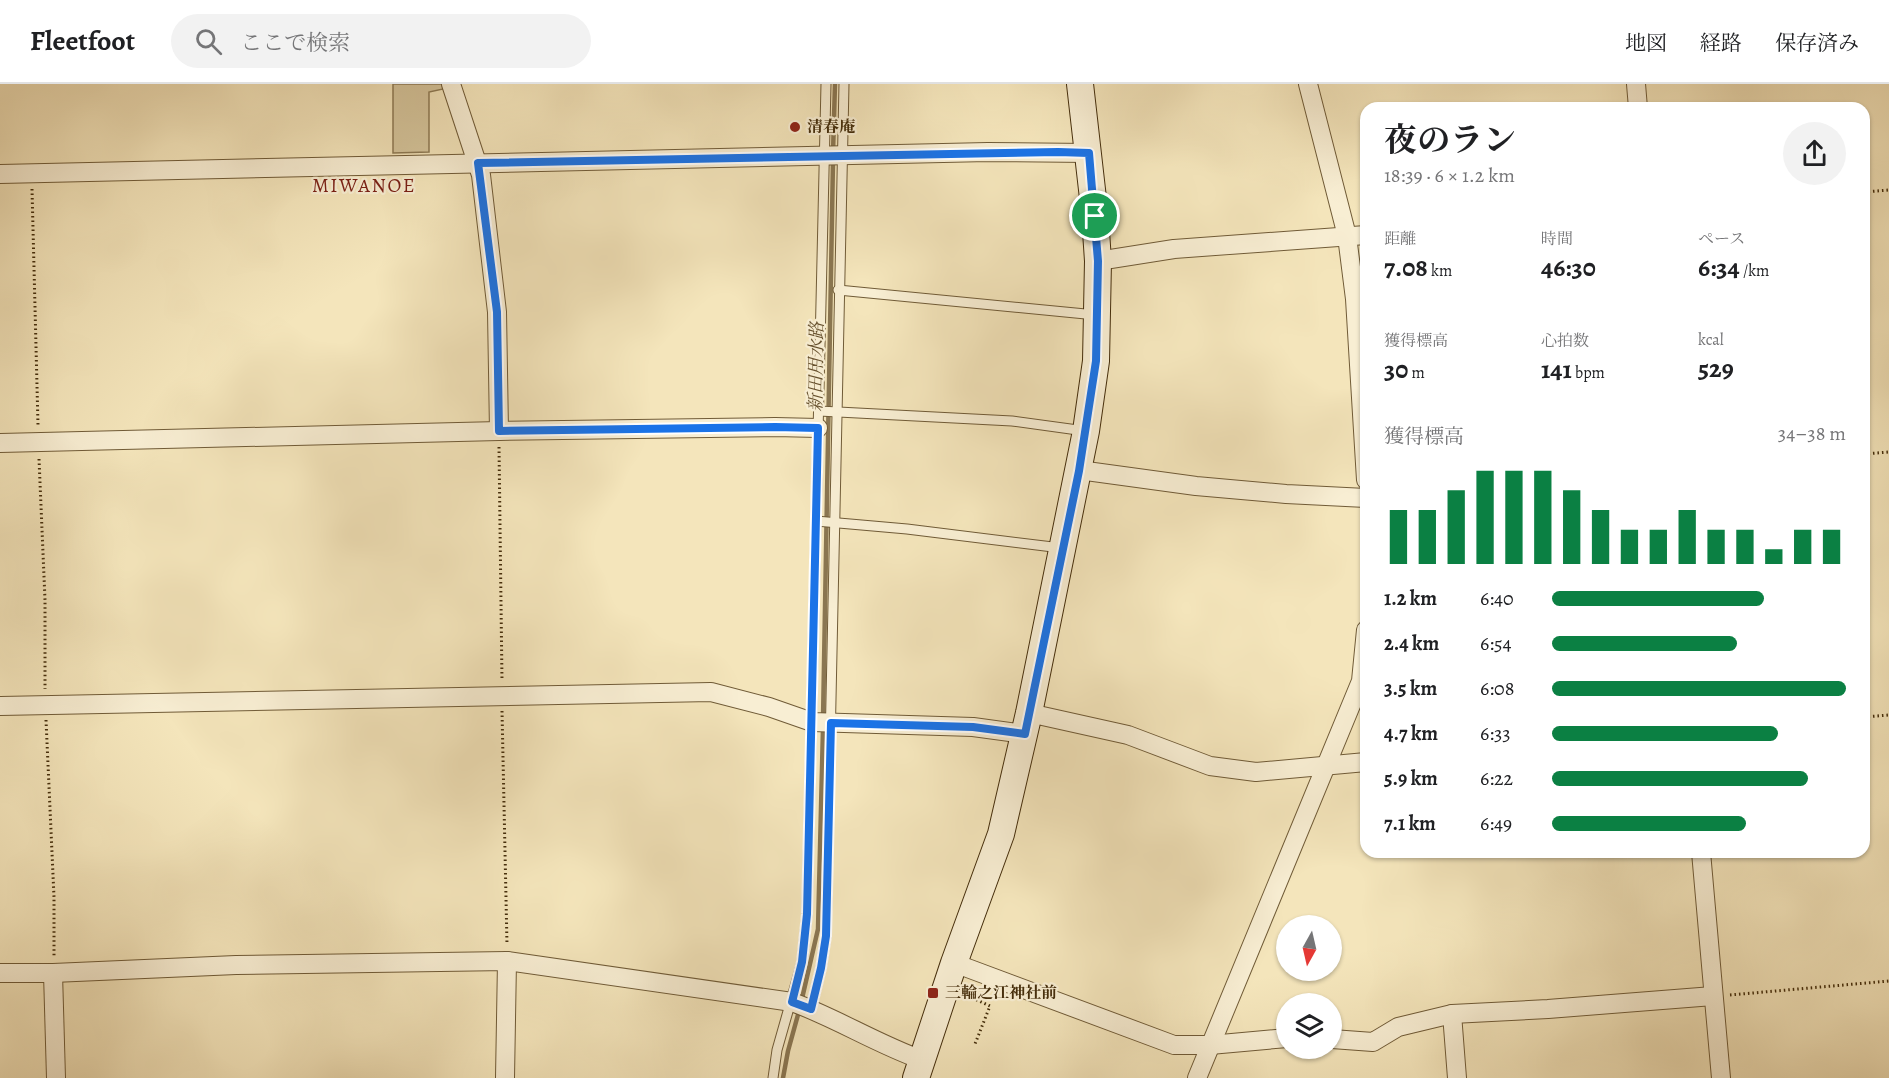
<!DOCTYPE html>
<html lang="ja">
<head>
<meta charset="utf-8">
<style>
  :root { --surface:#fff; --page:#f2f2f2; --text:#202124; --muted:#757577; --line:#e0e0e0; --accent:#0b8043 }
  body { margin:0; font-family:Alegreya,"Noto Serif JP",serif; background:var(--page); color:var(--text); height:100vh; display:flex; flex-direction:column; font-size:22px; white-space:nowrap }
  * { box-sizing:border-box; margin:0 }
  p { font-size:20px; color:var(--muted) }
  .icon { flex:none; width:33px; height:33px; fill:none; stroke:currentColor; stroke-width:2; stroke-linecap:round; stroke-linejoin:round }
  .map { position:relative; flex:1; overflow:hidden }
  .drawer { position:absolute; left:1360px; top:18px; width:510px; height:756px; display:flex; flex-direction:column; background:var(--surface); border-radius:18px; box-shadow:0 2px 4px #0004 }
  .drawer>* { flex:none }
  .needle { width:39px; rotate:188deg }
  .controls { position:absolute; left:1276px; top:831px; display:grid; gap:12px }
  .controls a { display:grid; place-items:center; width:66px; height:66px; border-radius:50%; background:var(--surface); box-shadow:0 2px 4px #0004; font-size:30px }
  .pin { position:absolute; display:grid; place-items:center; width:51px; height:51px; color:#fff; margin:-26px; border:3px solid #fff; border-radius:50%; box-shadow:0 2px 6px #0007 }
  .round { display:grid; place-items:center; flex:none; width:63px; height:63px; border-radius:32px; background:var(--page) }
  .headline { display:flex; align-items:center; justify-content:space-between; height:102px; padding:0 24px }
  h1 { font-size:33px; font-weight:700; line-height:45px }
  .figures { display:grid; grid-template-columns:repeat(3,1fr); gap:9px; height:102px; padding:6px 24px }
  .figures div { display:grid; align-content:center }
  .figures b { font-size:26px; font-weight:700 }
  .figures small { font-size:16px; font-weight:400 }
  .figures p { font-size:16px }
  .chart { height:168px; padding:12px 24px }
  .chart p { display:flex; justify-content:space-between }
  .chart svg { width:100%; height:108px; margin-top:6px; stroke:var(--accent); stroke-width:6 }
  ul { padding:0 24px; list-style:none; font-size:20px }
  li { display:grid; grid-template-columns:96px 72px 1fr; align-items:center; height:45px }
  li i { height:15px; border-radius:8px; background:var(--accent) }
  header { display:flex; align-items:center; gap:36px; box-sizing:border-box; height:84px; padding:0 30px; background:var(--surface); border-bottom:2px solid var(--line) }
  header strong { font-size:28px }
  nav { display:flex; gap:33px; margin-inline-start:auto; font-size:21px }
  .search { width:420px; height:54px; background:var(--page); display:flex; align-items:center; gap:15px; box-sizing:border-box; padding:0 21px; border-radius:33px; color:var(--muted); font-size:22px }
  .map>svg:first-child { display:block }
  .green { fill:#d6c69d; stroke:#8d7a54; stroke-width:1.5 }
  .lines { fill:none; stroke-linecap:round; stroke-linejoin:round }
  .stream { stroke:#8a7651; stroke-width:4.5 }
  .lane-casing { stroke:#705b37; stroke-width:11 }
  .street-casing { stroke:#705b37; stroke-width:20 }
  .secondary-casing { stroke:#442d0b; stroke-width:28 }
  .path { stroke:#442d0b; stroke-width:3; stroke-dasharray:1.5 3; stroke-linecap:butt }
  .lane { stroke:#f8eed3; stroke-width:9 }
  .street { stroke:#f8eed3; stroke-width:18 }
  .secondary { stroke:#f8eed3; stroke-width:26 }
  .route-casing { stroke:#fff; stroke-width:12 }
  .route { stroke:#1a73e8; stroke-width:8 }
  .poi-dot { fill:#8f2418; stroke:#f8eed3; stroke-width:2 }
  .labels { text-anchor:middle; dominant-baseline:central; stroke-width:4.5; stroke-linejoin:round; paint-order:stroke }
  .poi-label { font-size:16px; font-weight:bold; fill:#442d0b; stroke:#f8eed3; text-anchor:start }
  .water-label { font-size:18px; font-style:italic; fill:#67512e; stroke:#f8eed3 }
  .quarter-label { font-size:20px; letter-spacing:1.5px; fill:#7a1f14; stroke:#f8eed3 }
</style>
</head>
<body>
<header>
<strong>Fleetfoot</strong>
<div class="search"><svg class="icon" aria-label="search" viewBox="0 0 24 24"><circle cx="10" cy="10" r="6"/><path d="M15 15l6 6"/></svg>ここで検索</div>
<nav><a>地図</a><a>経路</a><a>保存済み</a></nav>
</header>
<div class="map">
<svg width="1889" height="994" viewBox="0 0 1889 994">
  <rect width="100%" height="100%" fill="#f4e5bb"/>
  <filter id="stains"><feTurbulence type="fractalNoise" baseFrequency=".00333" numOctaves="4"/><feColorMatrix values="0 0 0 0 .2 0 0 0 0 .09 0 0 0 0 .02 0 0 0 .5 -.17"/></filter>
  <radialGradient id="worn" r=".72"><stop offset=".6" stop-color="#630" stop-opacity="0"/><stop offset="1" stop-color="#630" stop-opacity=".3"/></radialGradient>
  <path class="green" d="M 393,0 L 442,0 L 443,5 L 429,8 L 429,68 L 393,69 Z"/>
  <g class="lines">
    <g class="stream">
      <path d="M 833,69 L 835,0"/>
      <path d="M 823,636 L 833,77"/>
      <path d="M 801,919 L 818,845 L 823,644"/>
      <path d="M 783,994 L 788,967 L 799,927"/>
    </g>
    <g class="lane-casing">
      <g id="lane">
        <path d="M 838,206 L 1096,231"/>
        <path d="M 819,327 L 1012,337 L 1085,347"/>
        <path d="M 816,437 L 907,445 L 1061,464"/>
        <path d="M 811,925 L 821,884 L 826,852 L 844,0"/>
        <path d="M 773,994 L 777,966 L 802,878 L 807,830 L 826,0"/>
      </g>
    </g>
    <g class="street-casing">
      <g id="street">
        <path d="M 451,0 L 481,91 L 497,228 L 499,347"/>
        <path d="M 1308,0 L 1347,152 L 1355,215 L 1366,396"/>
        <path d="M 1636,0 L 1638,24"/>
        <path d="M 0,90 L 988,68 L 1089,69"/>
        <path d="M 1098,177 L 1174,165 L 1366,151"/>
        <path d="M 0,359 L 499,347 L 775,343 L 818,344"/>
        <path d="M 1079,386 L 1196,402 L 1286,410 L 1366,414"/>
        <path d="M 0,622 L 711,608 L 769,623 L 812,638 L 973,643 L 1025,650"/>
        <path d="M 1029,629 L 1128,651 L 1210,682 L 1256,688 L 1366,678"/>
        <path d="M 1701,768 L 1721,994"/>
        <path d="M 954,879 L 1174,961 L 1210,961 L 1287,954"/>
        <path d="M 0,889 L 53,889 L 236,881 L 507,877 L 792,918 C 836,934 877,960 922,976"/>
        <path d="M 53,889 L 56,994"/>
        <path d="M 1452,930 L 1457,994"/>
        <path d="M 1332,955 L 1373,958 L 1398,943 L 1452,930 L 1548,925 L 1713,912"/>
        <path d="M 505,994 L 507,877"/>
        <path d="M 1197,994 L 1361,597 L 1366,546"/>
      </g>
    </g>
    <g class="secondary-casing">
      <path id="secondary" d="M 916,994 L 954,879 L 1001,750 L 1029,629 L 1086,347 L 1096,277 L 1098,177 L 1095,132 L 1080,0"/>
    </g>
    <g class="path">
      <path d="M 32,105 L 38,341"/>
      <path d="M 1864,108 L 1889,106"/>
      <path d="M 499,363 L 502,597"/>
      <path d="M 1864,370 L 1889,368"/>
      <path d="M 39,375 L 45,516 L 45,605"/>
      <path d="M 502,627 L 507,861"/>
      <path d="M 1864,633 L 1889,631"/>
      <path d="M 46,636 L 54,813 L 54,872"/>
      <path d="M 964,910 L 990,922 L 975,960"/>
      <path d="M 1730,911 L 1889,897"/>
    </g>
    <use href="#lane" class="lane"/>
    <use href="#street" class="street"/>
    <use href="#secondary" class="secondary"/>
  </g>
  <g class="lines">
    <g class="route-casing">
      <path id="route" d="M 1058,68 L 1089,69 L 1098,177 L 1096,277 L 1079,387 L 1025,650 L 973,643 L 831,639 L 826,852 L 821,884 L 811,925 L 792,918 L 802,878 L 807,830 L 818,344 L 775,343 L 499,347 L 497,228 L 478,79 Z"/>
    </g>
    <use href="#route" class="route"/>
  </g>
  <g class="poi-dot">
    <circle cx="795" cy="43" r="6"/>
    <rect x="927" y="903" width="12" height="12" rx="3"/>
  </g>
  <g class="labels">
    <g class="poi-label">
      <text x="807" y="43">清春庵</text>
      <text x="945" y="909">三輪之江神社前</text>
    </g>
    <g class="water-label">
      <text transform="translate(816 283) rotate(-89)">新田用水路</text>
    </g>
    <g class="quarter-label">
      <text x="364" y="101">MIWANOE</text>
    </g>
  </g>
  <rect width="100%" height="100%" filter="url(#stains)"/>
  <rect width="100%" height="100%" fill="url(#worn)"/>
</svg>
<div class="controls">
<a><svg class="needle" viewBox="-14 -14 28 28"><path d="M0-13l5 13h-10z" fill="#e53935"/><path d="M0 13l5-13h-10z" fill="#757577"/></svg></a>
<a><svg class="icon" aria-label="layers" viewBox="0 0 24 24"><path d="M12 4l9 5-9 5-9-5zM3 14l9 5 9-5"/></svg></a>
</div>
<div class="pin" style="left:1095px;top:132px;background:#1e9e55"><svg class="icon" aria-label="arrive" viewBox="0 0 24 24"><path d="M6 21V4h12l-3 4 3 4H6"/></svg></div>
<section class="drawer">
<div class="headline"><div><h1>夜のラン</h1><p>18:39 · 6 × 1.2 km</p></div><a class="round"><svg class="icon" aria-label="share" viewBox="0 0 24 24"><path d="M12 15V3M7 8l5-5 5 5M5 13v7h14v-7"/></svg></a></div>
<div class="figures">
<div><p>距離</p><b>7.08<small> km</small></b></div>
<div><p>時間</p><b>46:30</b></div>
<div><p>ペース</p><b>6:34<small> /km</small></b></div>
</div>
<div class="figures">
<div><p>獲得標高</p><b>30<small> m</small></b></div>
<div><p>心拍数</p><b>141<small> bpm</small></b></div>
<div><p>kcal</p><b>529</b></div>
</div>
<div class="chart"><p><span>獲得標高</span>34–38 m</p>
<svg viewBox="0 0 160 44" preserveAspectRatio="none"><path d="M5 44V22M15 44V22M25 44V14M35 44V6M45 44V6M55 44V6M65 44V14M75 44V22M85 44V30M95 44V30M105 44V22M115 44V30M125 44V30M135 44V38M145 44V30M155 44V30"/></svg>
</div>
<ul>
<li><b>1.2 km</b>6:40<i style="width:72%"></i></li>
<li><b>2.4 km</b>6:54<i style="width:63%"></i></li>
<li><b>3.5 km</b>6:08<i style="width:100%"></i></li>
<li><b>4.7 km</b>6:33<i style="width:77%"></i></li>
<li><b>5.9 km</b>6:22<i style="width:87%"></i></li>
<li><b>7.1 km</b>6:49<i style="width:66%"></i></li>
</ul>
</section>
</div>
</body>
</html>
